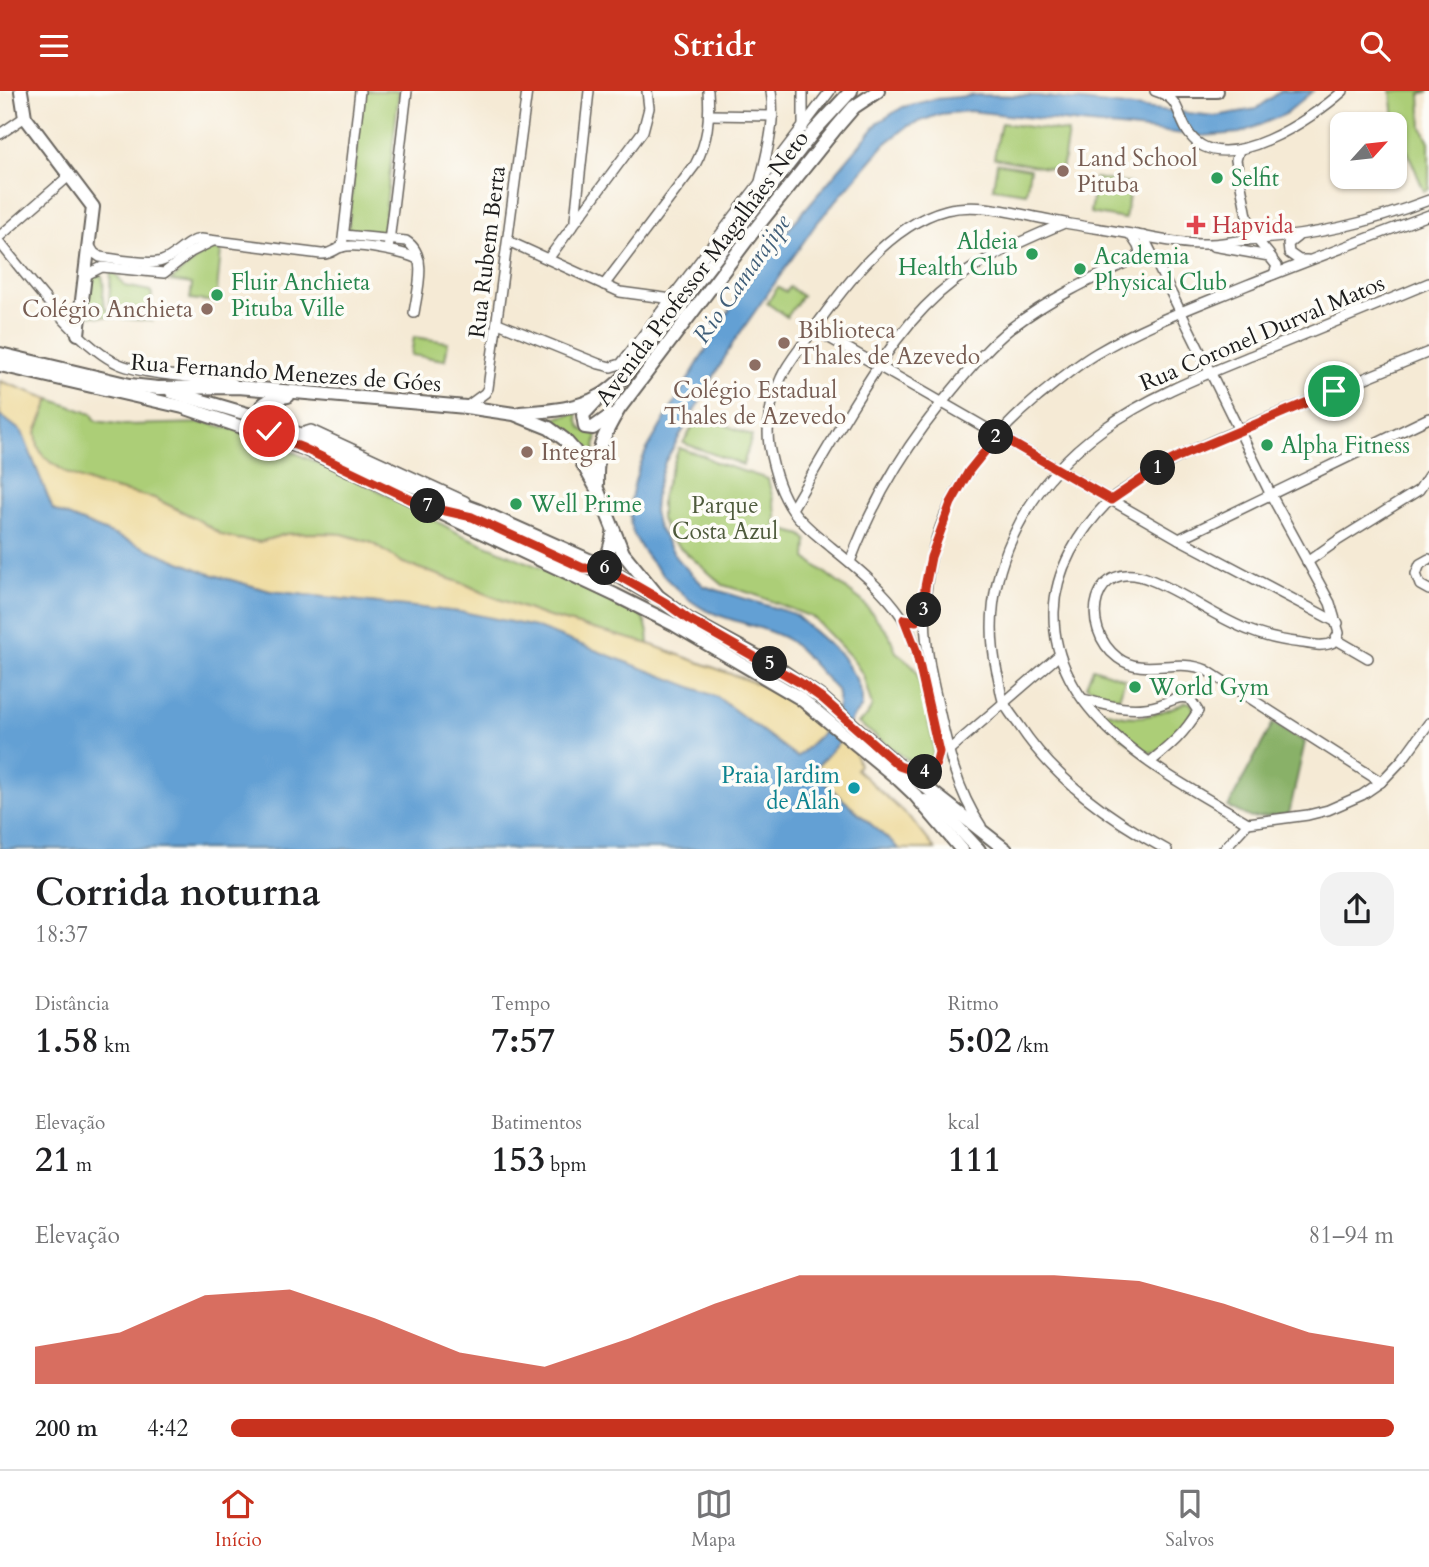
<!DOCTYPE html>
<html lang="pt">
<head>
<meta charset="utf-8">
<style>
  :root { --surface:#fff; --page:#f2f2f2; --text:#202124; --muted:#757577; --line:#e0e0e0; --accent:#c8321e }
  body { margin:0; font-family:Cardo,serif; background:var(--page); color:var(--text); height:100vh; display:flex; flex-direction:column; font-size:26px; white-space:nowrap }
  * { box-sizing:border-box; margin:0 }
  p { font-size:23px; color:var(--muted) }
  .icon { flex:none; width:38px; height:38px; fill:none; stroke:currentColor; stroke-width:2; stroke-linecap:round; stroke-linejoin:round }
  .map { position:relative; height:758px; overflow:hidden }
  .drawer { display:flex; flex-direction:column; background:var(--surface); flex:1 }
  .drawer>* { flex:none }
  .needle { width:46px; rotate:63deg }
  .controls { position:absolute; left:1330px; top:21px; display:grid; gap:14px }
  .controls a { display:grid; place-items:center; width:77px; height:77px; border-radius:14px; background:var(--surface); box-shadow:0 2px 5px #0004; font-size:35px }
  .pin { position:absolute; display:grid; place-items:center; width:60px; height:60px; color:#fff; margin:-30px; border:4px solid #fff; border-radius:50%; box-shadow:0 2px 7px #0007 }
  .km { position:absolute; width:35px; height:35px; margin:-18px; border-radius:50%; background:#222; color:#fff; font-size:19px; line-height:35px; text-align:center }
  .round { display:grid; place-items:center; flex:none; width:74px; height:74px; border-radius:21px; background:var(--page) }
  .head { display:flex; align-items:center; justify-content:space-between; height:119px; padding:0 35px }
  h1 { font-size:38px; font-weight:800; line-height:52px }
  .metrics { display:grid; grid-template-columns:repeat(3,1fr); gap:10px; height:119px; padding:7px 35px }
  .metrics div { display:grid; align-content:center }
  .metrics b { font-size:35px; font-weight:800 }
  .metrics small { font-size:19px; font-weight:400 }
  .metrics p { font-size:19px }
  .chart { height:196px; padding:14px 35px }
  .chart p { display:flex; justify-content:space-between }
  .chart svg { width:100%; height:126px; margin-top:7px; fill:var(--accent); opacity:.7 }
  ul { padding:0 35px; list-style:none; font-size:23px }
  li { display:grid; grid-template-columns:112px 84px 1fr; align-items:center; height:52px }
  li i { height:18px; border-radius:9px; background:var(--accent) }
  header { display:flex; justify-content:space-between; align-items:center; height:91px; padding:0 35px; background:var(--accent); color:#fff; font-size:32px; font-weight:800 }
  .dock { display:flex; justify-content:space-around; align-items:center; height:98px; border-top:2px solid var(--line); background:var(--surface); font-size:19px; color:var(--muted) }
  .dock a { display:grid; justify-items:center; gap:4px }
  .dock .on { color:var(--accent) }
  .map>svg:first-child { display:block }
  .green { fill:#acce77; stroke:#64754a; stroke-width:2 }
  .forest { fill:#89b168; stroke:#526642; stroke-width:2 }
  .sand { fill:#eeda9e; stroke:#857b5d; stroke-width:2 }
  .water { fill:#63a0d4; stroke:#405e78; stroke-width:2 }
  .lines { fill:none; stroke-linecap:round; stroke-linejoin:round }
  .minor-casing { stroke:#68645d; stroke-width:12 }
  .major-casing { stroke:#68645d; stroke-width:16 }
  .minor { stroke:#fff; stroke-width:9 }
  .major { stroke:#fff; stroke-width:12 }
  .route-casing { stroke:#fff; stroke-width:14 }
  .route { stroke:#c8321e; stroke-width:9 }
  .education-dot { fill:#8d6e63; stroke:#fdfcf7; stroke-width:2.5 }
  .leisure-dot { fill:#2e9e5b; stroke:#fdfcf7; stroke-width:2.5 }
  .health-dot { fill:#e0444e; stroke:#fdfcf7; stroke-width:2.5 }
  .culture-dot { fill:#0f9aa8; stroke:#fdfcf7; stroke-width:2.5 }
  .labels { text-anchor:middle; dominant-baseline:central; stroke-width:7; stroke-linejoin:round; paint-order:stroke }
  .education-label { font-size:23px; fill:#785e54; stroke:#fdfcf7; text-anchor:start }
  .leisure-label { font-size:23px; fill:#27864d; stroke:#fdfcf7; text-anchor:start }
  .health-label { font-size:23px; fill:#be3a42; stroke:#fdfcf7; text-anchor:start }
  .street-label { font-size:23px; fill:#1c1c1c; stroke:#fdfcf7 }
  .park-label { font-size:23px; fill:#4e5a3c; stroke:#fdfcf7 }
  .culture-label { font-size:23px; fill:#0d838f; stroke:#fdfcf7; text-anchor:end }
  .water-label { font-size:24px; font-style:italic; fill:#405e78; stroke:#fdfcf7 }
</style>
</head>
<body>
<header><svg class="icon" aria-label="menu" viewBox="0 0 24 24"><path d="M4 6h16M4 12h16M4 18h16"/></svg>Stridr<svg class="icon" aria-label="search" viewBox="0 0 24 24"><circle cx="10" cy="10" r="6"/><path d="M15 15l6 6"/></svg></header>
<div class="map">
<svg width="1429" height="759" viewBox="0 0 1429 759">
  <rect width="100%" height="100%" fill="#fdfcf7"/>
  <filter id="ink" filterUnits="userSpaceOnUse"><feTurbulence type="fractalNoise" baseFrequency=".0143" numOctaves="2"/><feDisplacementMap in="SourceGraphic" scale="14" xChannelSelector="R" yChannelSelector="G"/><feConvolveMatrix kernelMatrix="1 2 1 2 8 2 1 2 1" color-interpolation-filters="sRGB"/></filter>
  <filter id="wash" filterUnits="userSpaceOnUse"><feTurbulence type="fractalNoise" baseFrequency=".00686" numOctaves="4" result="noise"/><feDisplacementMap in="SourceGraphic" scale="28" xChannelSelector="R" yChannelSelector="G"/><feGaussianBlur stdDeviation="1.57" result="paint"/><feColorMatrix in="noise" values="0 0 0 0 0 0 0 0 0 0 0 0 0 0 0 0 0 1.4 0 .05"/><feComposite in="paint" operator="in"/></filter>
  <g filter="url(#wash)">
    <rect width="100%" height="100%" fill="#f5ead5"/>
    <g class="green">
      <path d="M 362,0 L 399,0 L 383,142 L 379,143 L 348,140 Z"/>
      <path d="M 1391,0 L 1429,0 L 1420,4 L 1422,36 L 1429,51 L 1429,98 L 1424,100 L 1394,28 Z"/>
      <path d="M 1001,32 L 1068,41 L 1062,80 L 994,67 Z"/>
      <path d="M 997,72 L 1030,78 L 1026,102 L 993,97 Z"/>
      <path d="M 1095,87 L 1131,93 L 1125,128 L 1090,122 Z"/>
      <path d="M 207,159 L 221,159 L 216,211 L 190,208 L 192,193 L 170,190 Z"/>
      <path d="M 113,180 L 125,195 L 150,200 L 152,203 L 150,217 L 146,219 L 113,215 L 109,212 L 111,181 Z"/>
      <path d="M 95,183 L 102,185 C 107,198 98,209 108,220 L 148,225 L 152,230 L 86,224 L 90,186 Z"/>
      <path d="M 778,196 L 786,201 L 790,196 L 802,205 L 787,226 L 767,212 Z"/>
      <path d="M 414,246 L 448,251 L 445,269 L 411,264 Z"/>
      <path d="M 50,308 L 92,323 L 96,330 L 125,334 L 207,332 L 250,342 L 372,396 L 462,444 L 627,513 C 644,523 648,533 649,553 L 545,525 L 488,504 L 467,494 L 403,472 L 372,452 L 353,446 L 342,443 L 316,442 L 286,443 L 260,451 L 236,448 L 222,444 L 195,427 L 154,407 L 96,394 L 68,383 L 44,366 L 38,356 L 36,342 Z"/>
      <path d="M 577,322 C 577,336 583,342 597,343 L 592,376 L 573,347 L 546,329 Z"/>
      <path d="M 700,323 L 752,345 L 743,374 L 683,352 Z"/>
      <path d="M 679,357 L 704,365 L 717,372 L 768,388 L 776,421 L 776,437 L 802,444 L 807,449 L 806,467 L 862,510 L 889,543 L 896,561 L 911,573 L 917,582 L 934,655 L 933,665 L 929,672 L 915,672 L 908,669 L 858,632 L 867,625 L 872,615 L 863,584 L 852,567 L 814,527 L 753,503 L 723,494 L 669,447 L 661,428 L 661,407 Z"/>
      <path d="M 1093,577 L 1125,588 L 1119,607 L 1086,595 Z"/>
      <path d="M 1186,611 L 1191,612 L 1194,619 C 1153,683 1143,667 1097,621 L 1099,618 C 1135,632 1152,626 1186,611 Z"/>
    </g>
    <path class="forest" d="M 1273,632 L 1305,651 L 1289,723 L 1251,727 L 1228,716 Z"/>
    <g class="sand">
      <path d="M 0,290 L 50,308 L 36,341 L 38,356 L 44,366 L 68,383 L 96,394 L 154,407 L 195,427 L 222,444 L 236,448 L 260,451 L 286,443 L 316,442 L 342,443 L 372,452 L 403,472 L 467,494 L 488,504 L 545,525 L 649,553 L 769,597 L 799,616 L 826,638 L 797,666 L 717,606 L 467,522 L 270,500 L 207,482 L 53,419 L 22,341 L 0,324 Z"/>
      <path d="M 840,650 L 855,661 L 859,674 L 856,678 L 913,730 L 935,758 L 899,758 L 812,681 Z"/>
    </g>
    <path class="water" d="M 1281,0 L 1313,0 L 1284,24 L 1240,42 L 1203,45 L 970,20 L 940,23 L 908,35 L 885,53 L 816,133 L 733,252 L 665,371 L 656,400 L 654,420 L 657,434 L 678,469 L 704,495 L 794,523 L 842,565 L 856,588 L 862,605 L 862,616 L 853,626 L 840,650 L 812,681 L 899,758 L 0,758 L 0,324 L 22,341 L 53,419 L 207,482 L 270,500 L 468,522 L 535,536 L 717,606 L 797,666 C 815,649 845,628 837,599 C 824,586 802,558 788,549 C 763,534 728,531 702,517 C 680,505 639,463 632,438 C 625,415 637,380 646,360 L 725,226 L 763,168 L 879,31 L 903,16 L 935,8 L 978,4 L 1037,5 L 1215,25 L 1256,18 Z"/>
  </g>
  <g filter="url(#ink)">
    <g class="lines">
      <g class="minor-casing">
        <g id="minor">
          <path d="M 1155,0 C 1183,8 1175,24 1190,44 C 1224,89 1314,26 1343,0"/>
          <path d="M 710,24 L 773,25"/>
          <path d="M 803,37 L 803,0"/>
          <path d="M 0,43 L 25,26"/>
          <path d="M 1239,59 L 1236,69 L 1250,140 L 1272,167"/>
          <path d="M 760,91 C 767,61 776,31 771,0"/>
          <path d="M 575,129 L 589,0"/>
          <path d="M 1130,143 L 1138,155 L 1141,165"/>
          <path d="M 344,144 L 406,150 C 429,164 417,200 414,222"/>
          <path d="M 0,145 L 70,84"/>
          <path d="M 1143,145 L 1271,404 L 1330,512 L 1339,542 L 1334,551 C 1324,556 1314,554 1303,552 C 1285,550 1268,547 1251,540 C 1216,527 1186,503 1151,489 C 1092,464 1078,537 1118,567 C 1143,586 1178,566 1206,579 L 1381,691"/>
          <path d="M 1297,146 L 1288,153 L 1289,162 L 1299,169 L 1307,169"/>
          <path d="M 508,150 L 620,201 L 672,208"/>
          <path d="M 0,152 C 28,186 80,257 119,273 C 145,284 201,287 230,290 L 238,296"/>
          <path d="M 89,154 L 94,162 L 100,166 C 116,168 148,175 162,170 C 177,165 185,150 201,148 L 321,163 C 331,164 334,158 342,156 C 355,152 407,161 419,169"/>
          <path d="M 1213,155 L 1269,165 L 1277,175 L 1274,183"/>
          <path d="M 342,156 L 360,0"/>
          <path d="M 388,159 L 407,0"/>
          <path d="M 548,168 L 643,40 L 649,17 L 647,0"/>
          <path d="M 84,185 L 102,176 L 164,182 L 191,161 L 213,150"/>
          <path d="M 604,194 L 695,74 C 708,50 710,27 708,0"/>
          <path d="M 498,232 L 599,273 L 611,276 L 621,273 L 830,0"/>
          <path d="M 814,238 L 1179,448 L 1338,532"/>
          <path d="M 466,316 L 485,302 L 488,297 L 527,0"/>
          <path d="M 298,343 L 311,339 L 465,410"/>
          <path d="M 792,418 C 811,385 831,351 851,318 C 880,271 909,224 954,190 C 987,165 1024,149 1062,133"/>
          <path d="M 1179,448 L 1429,327"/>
          <path d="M 1429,468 L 1420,473 L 1416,483 L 1420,494 L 1429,499"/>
          <path d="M 850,471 C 876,402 911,347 959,291 C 975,272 991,253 1011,237 C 1053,205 1102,183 1150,160"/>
          <path d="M 1307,471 L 1337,450 L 1419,399 L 1429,384"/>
          <path d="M 1337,549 L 1368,567"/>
          <path d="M 1083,608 C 1109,615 1133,622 1159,614 C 1170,611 1179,603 1190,608 L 1198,620 C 1184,643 1171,654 1150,671"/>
          <path d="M 949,659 L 1058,565"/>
          <path d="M 908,678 C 924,683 938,680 939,661 C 934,629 919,552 902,526 C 884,499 857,477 831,456 C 818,445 804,435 793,420 C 780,402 773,377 769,355 C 766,332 771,308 781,287 C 788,271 801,257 810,243 C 843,197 888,134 946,119 C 980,111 1017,123 1050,129 C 1077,135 1104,138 1131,143 C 1153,147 1178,153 1200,153 C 1216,154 1232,150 1247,149 C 1314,145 1366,133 1429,109"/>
          <path d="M 1248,732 C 1203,705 1155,680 1116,645 C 1079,612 1053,571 1054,521 C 1055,479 1079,440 1109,410 C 1116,403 1126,398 1135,392 C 1175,365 1218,347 1263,329 C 1318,306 1374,284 1429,261"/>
          <path d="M 981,735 C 953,694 945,644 934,596 C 906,476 945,384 1038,306 C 1057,291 1076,274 1097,262 C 1144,234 1196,215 1247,194 C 1307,170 1368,147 1429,124"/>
          <path d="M 1167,759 C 1110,728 1055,689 1019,634 C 1014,627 1008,620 1004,612 C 1000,603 1000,591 997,581 C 976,486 1026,394 1102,339 C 1149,305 1204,284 1258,262 C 1315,239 1372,216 1429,192"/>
          <path d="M 1223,759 L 1248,732 L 1308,724 L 1328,719 L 1362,704 L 1381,691 L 1402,669 L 1429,632"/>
        </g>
      </g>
      <g class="major-casing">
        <g id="major">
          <path d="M 21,0 L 25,26 L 93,116 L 78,243"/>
          <path d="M 1171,0 L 1217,0"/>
          <path d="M 0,263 L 130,294 L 158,297 L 238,296 L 466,316 L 514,323 L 549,337 L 564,348 L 578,364 L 598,400 L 623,462 L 658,505 L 688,528 L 778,577 L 822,607 L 899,675 L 1006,759"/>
          <path d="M 0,274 L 183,316 L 303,357 L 615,504 L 675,534 L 800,607 L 896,686 L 915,704 L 962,759"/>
          <path d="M 172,301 L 254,325 L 283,336 L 399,390 L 477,419 L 600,474 L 650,503"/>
          <path d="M 597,309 L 583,324 L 585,336 L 593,337 L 610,325"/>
          <path d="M 520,322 C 547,320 576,319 600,305 C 608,301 615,294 622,288 L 815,39 L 851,0"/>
          <path d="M 263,333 C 253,312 270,307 288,305"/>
          <path d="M 597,393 C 596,360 602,346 619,318 L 756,137 L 836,37 L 854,16 L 878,0"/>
          <path d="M 449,420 L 472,426 L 583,477 C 605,479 610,461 613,443"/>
          <path d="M 925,710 L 942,719 L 979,759"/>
        </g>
      </g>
      <use href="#minor" class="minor"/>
      <use href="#major" class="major"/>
    </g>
  </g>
  <g class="lines" filter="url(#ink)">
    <g class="route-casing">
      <path id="route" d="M 269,340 L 277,347 L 303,357 L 424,415 L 472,426 L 583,477 L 595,477 L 600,474 L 666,512 L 688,528 L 799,591 L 822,607 L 899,675 L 916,681 L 928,680 L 936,673 L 939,661 L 916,559 L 904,528 L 916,530 L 924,521 L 925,496 L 931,466 L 951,412 L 969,380 L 998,344 L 1111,409 L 1164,373 L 1180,365 L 1334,300"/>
    </g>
    <use href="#route" class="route"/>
  </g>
  <g class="education-dot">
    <circle cx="1063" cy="80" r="7"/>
    <circle cx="207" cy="218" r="7"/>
    <circle cx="784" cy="252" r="7"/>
    <circle cx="755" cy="274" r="7"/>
    <circle cx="527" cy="361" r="7"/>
  </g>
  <g class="leisure-dot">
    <circle cx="1217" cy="87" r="7"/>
    <circle cx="1032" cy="163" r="7"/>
    <circle cx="1080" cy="178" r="7"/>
    <circle cx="217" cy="204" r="7"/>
    <circle cx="1267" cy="354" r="7"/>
    <circle cx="516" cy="413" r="7"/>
    <circle cx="1135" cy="596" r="7"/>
  </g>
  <path class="health-dot" d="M1192.5 123.5h7v7h7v7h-7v7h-7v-7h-7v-7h7z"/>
  <circle class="culture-dot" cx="854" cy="697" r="7"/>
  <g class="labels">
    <g class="education-label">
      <text x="1077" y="67">Land School<tspan x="1077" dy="26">Pituba</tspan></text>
      <text x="193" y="218" text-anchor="end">Colégio Anchieta</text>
      <text x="798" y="239">Biblioteca<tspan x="798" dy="26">Thales de Azevedo</tspan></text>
      <text x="755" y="299" text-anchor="middle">Colégio Estadual<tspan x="755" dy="26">Thales de Azevedo</tspan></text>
      <text x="541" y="361">Integral</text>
    </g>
    <g class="leisure-label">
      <text x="1231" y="87">Selfit</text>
      <text x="1018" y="150" text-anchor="end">Aldeia<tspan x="1018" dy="26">Health Club</tspan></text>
      <text x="1094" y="165">Academia<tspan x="1094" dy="26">Physical Club</tspan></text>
      <text x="231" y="191">Fluir Anchieta<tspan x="231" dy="26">Pituba Ville</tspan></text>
      <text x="1281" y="354">Alpha Fitness</text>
      <text x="530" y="413">Well Prime</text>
      <text x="1149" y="596">World Gym</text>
    </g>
    <g class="health-label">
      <text x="1212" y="134">Hapvida</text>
    </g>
    <g class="street-label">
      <text transform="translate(487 161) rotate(-83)">Rua Rubem Berta</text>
      <text transform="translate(702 177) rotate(-53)">Avenida Professor Magalhães Neto</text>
      <text transform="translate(1262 242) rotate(-23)">Rua Coronel Durval Matos</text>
      <text transform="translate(286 282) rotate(4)">Rua Fernando Menezes de Góes</text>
    </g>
    <g class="park-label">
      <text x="725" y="414">Parque<tspan x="725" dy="26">Costa Azul</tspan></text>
    </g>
    <g class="culture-label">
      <text x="840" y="684">Praia Jardim<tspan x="840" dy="26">de Alah</tspan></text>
    </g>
    <g class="water-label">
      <text transform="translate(742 188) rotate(-55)">Rio Camarajipe</text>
    </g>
  </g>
</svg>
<div class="controls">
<a><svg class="needle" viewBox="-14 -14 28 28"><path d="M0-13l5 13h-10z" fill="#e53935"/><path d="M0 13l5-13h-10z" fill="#757577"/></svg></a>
</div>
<div class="pin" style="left:1334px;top:300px;background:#1e9e55"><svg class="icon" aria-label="arrive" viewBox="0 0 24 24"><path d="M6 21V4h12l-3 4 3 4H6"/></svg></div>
<div class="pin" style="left:269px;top:340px;background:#d93025"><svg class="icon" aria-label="check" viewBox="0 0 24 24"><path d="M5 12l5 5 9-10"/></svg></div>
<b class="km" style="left:1158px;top:377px">1</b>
<b class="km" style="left:996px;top:346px">2</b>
<b class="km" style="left:924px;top:519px">3</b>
<b class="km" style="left:925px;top:681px">4</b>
<b class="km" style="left:770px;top:573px">5</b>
<b class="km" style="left:605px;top:477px">6</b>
<b class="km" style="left:428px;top:415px">7</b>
</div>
<section class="drawer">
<div class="head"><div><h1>Corrida noturna</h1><p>18:37</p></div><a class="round"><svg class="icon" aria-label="share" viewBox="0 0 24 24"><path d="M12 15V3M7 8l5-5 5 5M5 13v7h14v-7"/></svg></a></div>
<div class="metrics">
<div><p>Distância</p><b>1.58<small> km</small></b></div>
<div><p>Tempo</p><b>7:57</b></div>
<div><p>Ritmo</p><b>5:02<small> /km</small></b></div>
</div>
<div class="metrics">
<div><p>Elevação</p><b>21<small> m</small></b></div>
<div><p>Batimentos</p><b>153<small> bpm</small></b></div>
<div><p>kcal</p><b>111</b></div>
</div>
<div class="chart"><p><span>Elevação</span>81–94 m</p>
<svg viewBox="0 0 160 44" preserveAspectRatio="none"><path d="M0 44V31L10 26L20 13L30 11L40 21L50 33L60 38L70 28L80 16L90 6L100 6L110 6L120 6L130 8L140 16L150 26L160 31V44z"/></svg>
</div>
<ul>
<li><b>200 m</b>4:42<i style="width:100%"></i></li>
</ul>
</section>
<nav class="dock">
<a class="on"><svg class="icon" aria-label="home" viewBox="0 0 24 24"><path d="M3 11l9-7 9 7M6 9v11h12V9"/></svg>Início</a>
<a><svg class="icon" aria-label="map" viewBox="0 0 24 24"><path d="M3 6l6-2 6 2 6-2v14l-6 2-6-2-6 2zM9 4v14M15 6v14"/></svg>Mapa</a>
<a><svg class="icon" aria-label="saved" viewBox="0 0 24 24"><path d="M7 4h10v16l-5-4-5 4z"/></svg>Salvos</a>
</nav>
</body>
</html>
